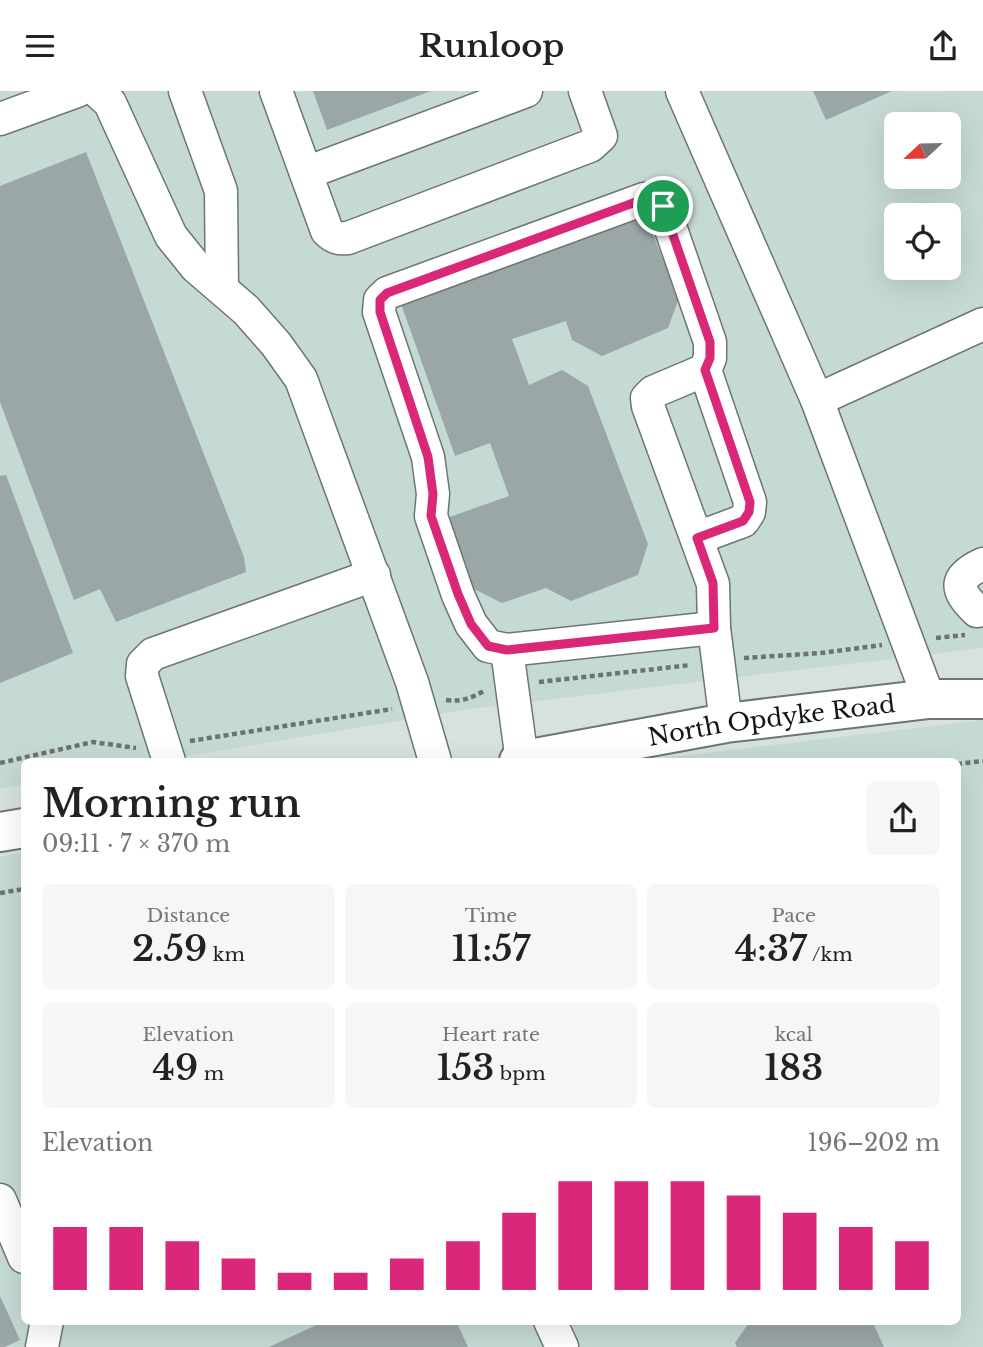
<!DOCTYPE html>
<html lang="en">
<head>
<meta charset="utf-8">
<style>
  :root { --surface:#fff; --page:#f6f6f6; --text:#222; --muted:#767676; --accent:#db2777 }
  body { margin:0; font-family:"Libre Baskerville",serif; background:var(--page); color:var(--text); height:100vh; display:flex; flex-direction:column; font-size:26px; white-space:nowrap }
  * { box-sizing:border-box; margin:0 }
  p { font-size:23px; color:var(--muted) }
  .icon { flex:none; width:38px; height:38px; fill:none; stroke:currentColor; stroke-width:2; stroke-linecap:round; stroke-linejoin:round }
  .map { position:relative; flex:1; overflow:hidden }
  .panel { position:absolute; left:21px; top:667px; width:940px; height:567px; display:flex; flex-direction:column; background:var(--surface); border-radius:10px; box-shadow:0 7px 28px #0002 }
  .panel>* { flex:none }
  .needle { width:46px; rotate:248deg }
  .buttons { position:absolute; left:884px; top:21px; display:grid; gap:14px }
  .buttons a { display:grid; place-items:center; width:77px; height:77px; border-radius:10px; background:var(--surface); box-shadow:0 7px 28px #0002; font-size:35px }
  .pin { position:absolute; display:grid; place-items:center; width:60px; height:60px; color:#fff; margin:-30px; border:4px solid #fff; border-radius:50%; box-shadow:0 2px 7px #0007 }
  .round { display:grid; place-items:center; flex:none; width:74px; height:74px; border-radius:10px; background:var(--page) }
  .headline { display:flex; align-items:center; justify-content:space-between; height:119px; padding:0 21px }
  h1 { font-size:38px; font-weight:600; line-height:52px }
  .stats { display:grid; grid-template-columns:repeat(3,1fr); gap:10px; height:119px; padding:7px 21px }
  .stats div { display:grid; align-content:center; border-radius:10px; background:var(--page); text-align:center }
  .stats b { font-size:35px; font-weight:600 }
  .stats small { font-size:19px; font-weight:400 }
  .stats p { font-size:19px }
  .chart { height:196px; padding:14px 21px }
  .chart p { display:flex; justify-content:space-between }
  .chart svg { width:100%; height:126px; margin-top:7px; stroke:var(--accent); stroke-width:6 }
  header { display:flex; justify-content:space-between; align-items:center; height:91px; padding:0 21px; background:var(--surface); font-size:32px; font-weight:600 }
  .map>svg:first-child { display:block }
  .built { fill:#c6dad5; fill-rule:evenodd }
  .building { fill:#9ba6a7 }
  .lines { fill:none; stroke-linecap:round; stroke-linejoin:round }
  .minor-casing { stroke:#6c7674; stroke-width:35 }
  .major-casing { stroke:#6c7674; stroke-width:42 }
  .path { stroke:#6c7371; stroke-width:4.5; stroke-dasharray:5 3.5; stroke-linecap:butt }
  .minor { stroke:#fff; stroke-width:32 }
  .major { stroke:#fff; stroke-width:38 }
  .route-casing { stroke:#fff; stroke-width:14 }
  .route { stroke:#db2777; stroke-width:9 }
  .labels { text-anchor:middle; dominant-baseline:central; stroke-width:5; stroke-linejoin:round; paint-order:stroke }
  .street-label { font-size:24px; fill:#121615; stroke:#e4f0ed }
</style>
</head>
<body>
<header><svg class="icon" aria-label="menu" viewBox="0 0 24 24"><path d="M4 6h16M4 12h16M4 18h16"/></svg>Runloop<svg class="icon" aria-label="share" viewBox="0 0 24 24"><path d="M12 15V3M7 8l5-5 5 5M5 13v7h14v-7"/></svg></header>
<div class="map">
<svg width="983" height="1256" viewBox="0 0 983 1256">
  <rect width="100%" height="100%" fill="#d7e2e0"/>
  <g class="built">
    <path d="M 0,0 L 983,0 L 983,557 L 471,618 L 155,670 L 24,670 L 24,693 L 0,698 ZM 896,33 L 948,33 L 948,86 L 896,86 ZM 896,124 L 948,124 L 948,177 L 896,177 Z"/>
    <path d="M 983,629 L 983,1256 L 0,1256 L 0,766 L 24,761 L 24,1230 L 957,1230 L 957,670 L 638,670 Z"/>
  </g>
  <g class="building">
    <path d="M 313,0 L 431,0 L 327,39 Z"/>
    <path d="M 813,0 L 892,0 L 826,29 Z"/>
    <path d="M 86,61 L 244,466 L 246,481 L 116,531 L 100,498 L 74,509 L 0,311 L 0,95 Z"/>
    <path d="M 644,122 L 679,207 L 668,237 L 602,265 L 572,249 L 566,230 L 512,248 L 529,294 L 562,279 L 588,295 L 648,453 L 638,484 L 571,510 L 546,497 L 502,512 L 472,497 L 447,427 L 509,405 L 490,352 L 455,365 L 400,210 Z"/>
    <path d="M 6,384 L 73,562 L 0,592 L 0,385 Z"/>
    <path d="M 0,1205 L 20,1249 L 5,1256 L 0,1256 Z"/>
    <path d="M 325,1230 L 456,1230 L 468,1256 L 269,1256 Z"/>
    <path d="M 750,1230 L 872,1230 L 884,1256 L 737,1256 L 735,1252 Z"/>
  </g>
  <g class="lines">
    <g class="minor-casing">
      <g id="minor">
        <path d="M 97,0 L 110,12 L 171,145 L 196,176 L 246,219 L 276,253 L 301,288 L 412,591 L 435,670"/>
        <path d="M 185,0 L 221,100 L 222,198"/>
        <path d="M 276,0 L 327,140 C 334,147 339,148 348,147 L 590,55 L 601,45 L 585,0"/>
        <path d="M 682,0 L 817,309 L 929,608"/>
        <path d="M 0,28 L 77,0"/>
        <path d="M 306,82 L 526,0"/>
        <path d="M 817,309 L 983,233"/>
        <path d="M 697,447 L 743,430 L 749,421 L 750,411 L 705,279"/>
        <path d="M 983,473 C 954,486 954,498 977,520 L 983,519"/>
        <path d="M 507,559 L 714,537"/>
        <path d="M 169,670 L 142,585 L 143,573 L 153,563 L 374,484"/>
        <path d="M 522,670 L 507,559 L 488,555 L 471,533 L 458,504 L 431,425 L 433,403 L 428,366 L 379,221 L 380,209 L 387,202 L 644,108 L 655,107 L 663,115 L 710,251 L 710,267 L 705,279 L 653,301 L 647,307 L 648,315 L 713,493 L 714,537 L 726,632"/>
        <path d="M 0,1109 L 24,1166"/>
        <path d="M 550,1230 L 562,1256"/>
        <path d="M 42,1256 L 47,1230"/>
      </g>
    </g>
    <g class="major-casing">
      <g id="major">
        <path id="s1" d="M 519,670 L 726,632 L 929,608 L 983,608"/>
        <path d="M 0,741 L 24,737"/>
      </g>
    </g>
    <g class="path">
      <path d="M 936,547 L 965,544"/>
      <path d="M 744,567 L 821,562 L 882,554"/>
      <path d="M 539,591 L 691,574"/>
      <path d="M 446,609 C 463,611 471,607 486,599"/>
      <path d="M 190,650 L 392,618"/>
      <path d="M 0,672 L 93,651 L 136,657"/>
      <path d="M 957,673 L 983,670"/>
      <path d="M 0,802 L 24,798"/>
    </g>
    <use href="#minor" class="minor"/>
    <use href="#major" class="major"/>
  </g>
  <g class="lines">
    <g class="route-casing">
      <path id="route" d="M 655,107 L 663,115 L 710,251 L 710,267 L 705,279 L 750,411 L 749,421 L 743,430 L 697,447 L 713,492 L 714,537 L 507,559 L 488,555 L 471,533 L 458,503 L 431,425 L 433,403 L 428,366 L 380,221 L 380,209 L 387,202 L 644,108 Z"/>
    </g>
    <use href="#route" class="route"/>
  </g>
  <g class="labels">
    <g class="street-label">
      <text stroke="none"><textPath href="#s1" startOffset="256">North Opdyke Road</textPath></text>
    </g>
  </g>
</svg>
<div class="buttons">
<a><svg class="needle" viewBox="-14 -14 28 28"><path d="M0-13l5 13h-10z" fill="#e53935"/><path d="M0 13l5-13h-10z" fill="#767676"/></svg></a>
<a><svg class="icon" aria-label="locate" viewBox="0 0 24 24"><circle cx="12" cy="12" r="6"/><path d="M12 2v4M12 18v4M2 12h4M18 12h4"/></svg></a>
</div>
<div class="pin" style="left:663px;top:115px;background:#1e9e55"><svg class="icon" aria-label="arrive" viewBox="0 0 24 24"><path d="M6 21V4h12l-3 4 3 4H6"/></svg></div>
<section class="panel">
<div class="headline"><div><h1>Morning run</h1><p>09:11 · 7 × 370 m</p></div><a class="round"><svg class="icon" aria-label="share" viewBox="0 0 24 24"><path d="M12 15V3M7 8l5-5 5 5M5 13v7h14v-7"/></svg></a></div>
<div class="stats">
<div><p>Distance</p><b>2.59<small> km</small></b></div>
<div><p>Time</p><b>11:57</b></div>
<div><p>Pace</p><b>4:37<small> /km</small></b></div>
</div>
<div class="stats">
<div><p>Elevation</p><b>49<small> m</small></b></div>
<div><p>Heart rate</p><b>153<small> bpm</small></b></div>
<div><p>kcal</p><b>183</b></div>
</div>
<div class="chart"><p><span>Elevation</span>196–202 m</p>
<svg viewBox="0 0 160 44" preserveAspectRatio="none"><path d="M5 44V22M15 44V22M25 44V27M35 44V33M45 44V38M55 44V38M65 44V33M75 44V27M85 44V17M95 44V6M105 44V6M115 44V6M125 44V11M135 44V17M145 44V22M155 44V27"/></svg>
</div>
</section>
</div>
</body>
</html>
